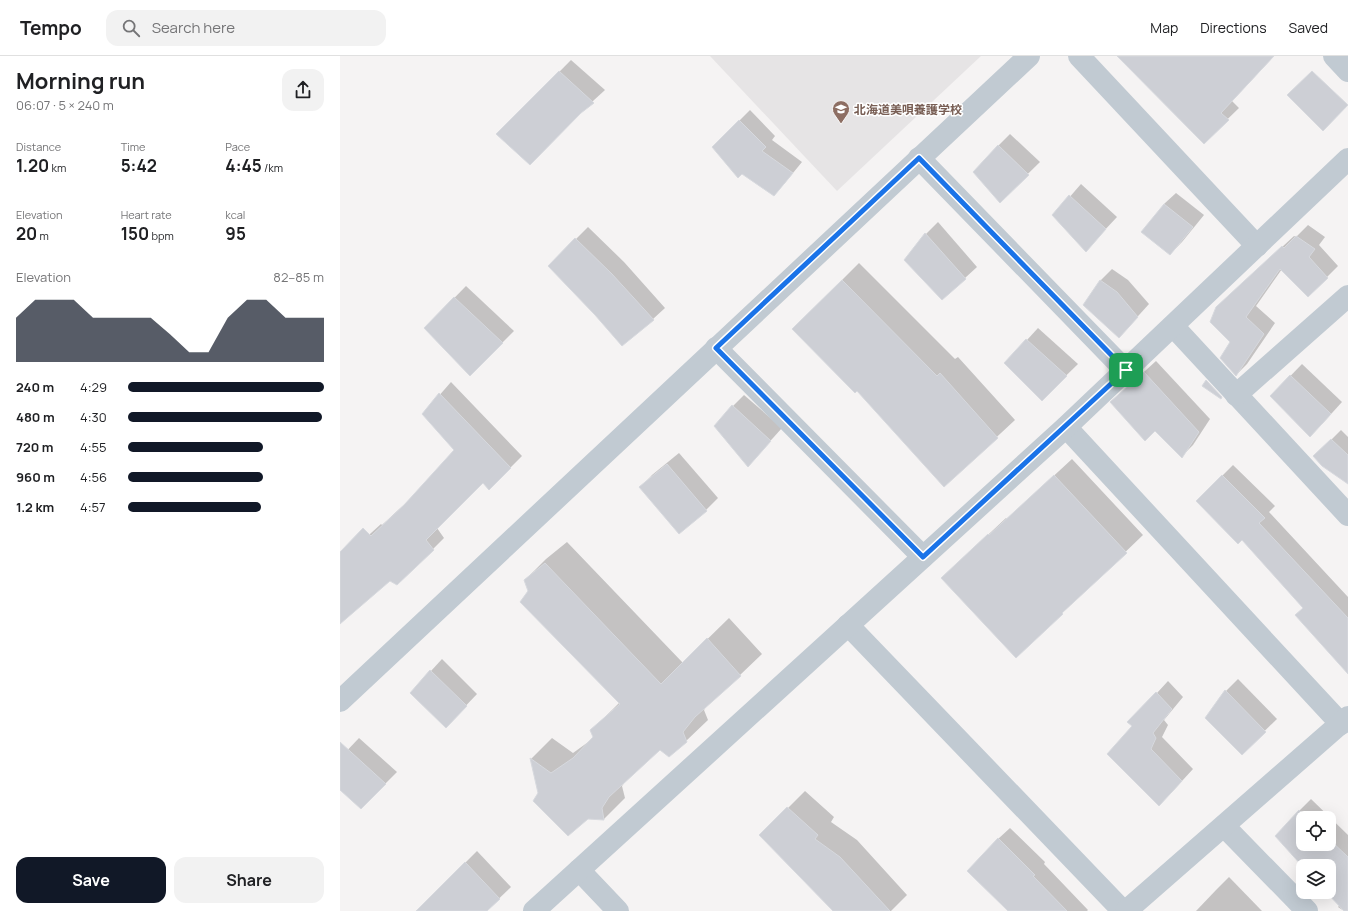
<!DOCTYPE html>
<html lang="en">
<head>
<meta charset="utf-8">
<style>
  :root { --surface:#fff; --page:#f2f2f2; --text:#202124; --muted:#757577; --line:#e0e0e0; --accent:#111827 }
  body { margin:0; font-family:Manrope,"Noto Sans JP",sans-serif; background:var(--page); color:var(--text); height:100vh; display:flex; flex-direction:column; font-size:15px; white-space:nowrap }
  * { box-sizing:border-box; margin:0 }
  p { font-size:13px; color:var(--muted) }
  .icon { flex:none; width:22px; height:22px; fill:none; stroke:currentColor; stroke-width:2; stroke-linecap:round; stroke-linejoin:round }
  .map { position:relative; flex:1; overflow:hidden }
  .details { display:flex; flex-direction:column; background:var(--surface); width:340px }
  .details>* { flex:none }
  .buttons { position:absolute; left:956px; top:755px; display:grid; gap:8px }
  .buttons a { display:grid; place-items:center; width:40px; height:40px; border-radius:8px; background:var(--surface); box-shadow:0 4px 16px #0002; font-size:20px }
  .pin { position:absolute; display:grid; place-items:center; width:34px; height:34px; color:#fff; margin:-17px; border-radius:8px; box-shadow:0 2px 6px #0006 }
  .round { display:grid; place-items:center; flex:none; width:42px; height:42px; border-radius:12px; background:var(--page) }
  .head { display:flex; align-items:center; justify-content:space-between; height:68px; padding:0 16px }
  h1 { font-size:22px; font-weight:700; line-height:30px }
  .figures { display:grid; grid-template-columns:repeat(3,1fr); gap:6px; height:68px; padding:4px 16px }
  .figures div { display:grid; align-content:center }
  .figures b { font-size:17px; font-weight:700 }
  .figures small { font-size:11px; font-weight:400 }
  .figures p { font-size:11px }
  .chart { height:112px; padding:8px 16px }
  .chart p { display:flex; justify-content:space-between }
  .chart svg { width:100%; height:72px; margin-top:4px; fill:var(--accent); opacity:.7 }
  .cta { display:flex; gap:8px; margin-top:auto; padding:8px 16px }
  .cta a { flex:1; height:46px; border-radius:12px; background:var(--accent); color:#fff; font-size:16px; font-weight:700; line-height:46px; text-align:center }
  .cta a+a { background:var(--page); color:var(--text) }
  ul { padding:0 16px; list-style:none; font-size:13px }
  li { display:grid; grid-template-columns:64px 48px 1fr; align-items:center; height:30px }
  li i { height:10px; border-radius:5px; background:var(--accent) }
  header { display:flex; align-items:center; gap:24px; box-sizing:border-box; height:56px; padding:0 20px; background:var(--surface); border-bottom:1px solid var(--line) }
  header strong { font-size:19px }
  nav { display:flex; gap:22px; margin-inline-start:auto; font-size:14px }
  .search { width:280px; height:36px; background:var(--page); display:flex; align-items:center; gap:10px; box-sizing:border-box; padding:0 14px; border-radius:12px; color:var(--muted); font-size:15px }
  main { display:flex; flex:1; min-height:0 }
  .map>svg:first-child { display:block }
  .education { fill:#e6e4e5 }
  .shadow { fill:#0003; fill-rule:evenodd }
  .building { fill:#cdcfd5; stroke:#d7d9de }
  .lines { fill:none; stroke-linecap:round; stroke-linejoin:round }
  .minor { stroke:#c1cad2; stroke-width:22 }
  .route-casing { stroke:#fff; stroke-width:8 }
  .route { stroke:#1a73e8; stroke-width:5 }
  .labels { text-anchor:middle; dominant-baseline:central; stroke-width:3; stroke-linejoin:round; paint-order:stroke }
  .education-label { font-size:12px; font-weight:bold; fill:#785e54; stroke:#fff; text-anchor:start }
</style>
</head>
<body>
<header>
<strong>Tempo</strong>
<div class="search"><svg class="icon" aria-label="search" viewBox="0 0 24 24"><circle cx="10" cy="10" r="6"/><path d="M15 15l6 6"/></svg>Search here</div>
<nav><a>Map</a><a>Directions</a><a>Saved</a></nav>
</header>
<main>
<section class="details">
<div class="head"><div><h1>Morning run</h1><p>06:07 · 5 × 240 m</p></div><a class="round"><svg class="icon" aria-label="share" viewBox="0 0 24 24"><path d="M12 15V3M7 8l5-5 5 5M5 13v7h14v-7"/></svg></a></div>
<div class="figures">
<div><p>Distance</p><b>1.20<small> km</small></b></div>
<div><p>Time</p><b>5:42</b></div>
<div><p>Pace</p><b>4:45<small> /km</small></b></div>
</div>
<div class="figures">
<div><p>Elevation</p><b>20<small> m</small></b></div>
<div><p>Heart rate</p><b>150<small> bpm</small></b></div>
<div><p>kcal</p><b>95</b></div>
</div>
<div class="chart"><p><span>Elevation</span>82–85 m</p>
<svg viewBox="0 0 160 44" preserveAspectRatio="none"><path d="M0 44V17L10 6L20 6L30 6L40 17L50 17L60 17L70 17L80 27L90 38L100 38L110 17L120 6L130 6L140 17L150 17L160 17V44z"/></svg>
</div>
<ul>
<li><b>240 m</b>4:29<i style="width:100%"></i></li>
<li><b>480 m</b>4:30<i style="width:99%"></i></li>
<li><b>720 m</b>4:55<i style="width:69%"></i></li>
<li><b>960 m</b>4:56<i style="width:69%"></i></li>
<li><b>1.2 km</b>4:57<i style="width:68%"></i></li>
</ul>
<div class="cta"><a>Save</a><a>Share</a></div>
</section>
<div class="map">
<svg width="1008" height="855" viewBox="0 0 1008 855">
  <rect width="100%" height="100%" fill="#f5f3f3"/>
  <path class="education" d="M 370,0 L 641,0 L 497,135 Z"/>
  <g class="shadow">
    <path d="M 778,0 L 934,0 L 892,45 L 899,52 L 864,86 Z"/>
    <path d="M 231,4 L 265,34 L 241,56 L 158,78 Z"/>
    <path d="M 410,54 L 435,80 L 432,84 L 462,106 L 444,128 L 434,139 L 373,91 Z"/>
    <path d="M 670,78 L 700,106 L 660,145 L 658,90 Z"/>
    <path d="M 741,128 L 777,161 L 746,194 L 714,159 Z"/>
    <path d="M 836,137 L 864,159 L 842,186 L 830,198 L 824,148 Z"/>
    <path d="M 598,166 L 637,211 L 602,243 L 565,204 L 586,178 Z"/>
    <path d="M 968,169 L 985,181 L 979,189 L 998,210 L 987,221 L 942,213 L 916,250 L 935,267 L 907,308 L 896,319 L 892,286 L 889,240 L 954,180 L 956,181 Z"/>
    <path d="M 248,171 L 284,206 L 325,252 L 313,263 L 282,289 L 255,258 L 209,210 Z"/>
    <path d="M 519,207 L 615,303 L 618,301 L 675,364 L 604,430 L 517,333 L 453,273 Z"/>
    <path d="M 772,213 L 788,224 L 809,248 L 790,269 L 760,225 Z"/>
    <path d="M 126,230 L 174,275 L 162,287 L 85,272 Z"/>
    <path d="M 698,272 L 738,308 L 702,343 L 687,284 Z"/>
    <path d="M 816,305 L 870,363 L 853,389 L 842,400 L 783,335 Z"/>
    <path d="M 962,308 L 1002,346 L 982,368 L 931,340 Z"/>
    <path d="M 111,326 L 182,400 L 149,433 L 143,426 L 97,472 L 104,482 L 93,493 L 50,524 L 0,567 L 0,505 L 41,468 L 42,469 L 69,444 L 115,394 L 83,358 Z"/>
    <path d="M 404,339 L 442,372 L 408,410 L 393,350 Z"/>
    <path d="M 1001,374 L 1008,381 L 1008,427 L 975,400 Z"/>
    <path d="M 339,397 L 378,442 L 366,454 L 339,476 L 301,431 L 312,419 Z"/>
    <path d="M 732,403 L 803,479 L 722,557 L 676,601 L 620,505 L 666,462 L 667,463 Z"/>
    <path d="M 893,409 L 935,450 L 929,456 L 1008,541 L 1008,599 L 902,483 L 857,445 Z"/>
    <path d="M 227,486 L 343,607 L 389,562 L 422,598 L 400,619 L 368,648 L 364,654 L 368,664 L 346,685 L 319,693 L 287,723 L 282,730 L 285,742 L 264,763 L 247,762 L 200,737 L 191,703 L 212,682 L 233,697 L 251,684 L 254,681 L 251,675 L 280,646 L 189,535 L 185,524 L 206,503 Z"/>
    <path d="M 102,603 L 137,638 L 117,659 L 91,615 Z"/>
    <path d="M 898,623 L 937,663 L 902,697 L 866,662 L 886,635 Z"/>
    <path d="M 828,625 L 843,641 L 824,664 L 828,669 L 822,681 L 853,713 L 831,737 L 793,670 L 817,637 Z"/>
    <path d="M 19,682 L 57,716 L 21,752 L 0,733 L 0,702 Z"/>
    <path d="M 465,735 L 494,761 L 491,766 L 517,784 L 567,839 L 551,855 L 495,855 L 421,779 Z"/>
    <path d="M 971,743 L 1008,779 L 1008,855 L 1004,855 L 998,851 L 1005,843 L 989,832 L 989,810 L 963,810 L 959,755 ZM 963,762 L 989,762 L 989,788 L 963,788 Z"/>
    <path d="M 670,772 L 705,806 L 704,808 L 748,854 L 747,855 L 670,855 L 658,783 Z"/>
    <path d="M 137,795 L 171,831 L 146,855 L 82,855 L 81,851 Z"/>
    <path d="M 889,821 L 922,855 L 856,855 L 877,833 Z"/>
  </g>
  <g class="building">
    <path d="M 777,0 L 934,0 L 881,57 L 889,64 L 864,88 Z"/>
    <path d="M 219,15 L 254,47 L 241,57 L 190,109 L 156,78 Z"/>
    <path d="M 972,15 L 1008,49 L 983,75 L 947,39 Z"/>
    <path d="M 399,64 L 426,91 L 422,95 L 453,117 L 434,140 L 402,118 L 398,122 L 372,91 Z"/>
    <path d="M 658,89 L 689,119 L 660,147 L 633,116 Z"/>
    <path d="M 729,139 L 766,173 L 746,196 L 712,159 Z"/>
    <path d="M 824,148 L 853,171 L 830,199 L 801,176 Z"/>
    <path d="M 585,177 L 626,223 L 602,244 L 564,204 Z"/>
    <path d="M 956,180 L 975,193 L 969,201 L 988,222 L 968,241 L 940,213 L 906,261 L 924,278 L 896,320 L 880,302 L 890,286 L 870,266 L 876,251 L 942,190 L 944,192 Z"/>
    <path d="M 235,182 L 272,218 L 314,264 L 282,290 L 255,259 L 208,210 Z"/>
    <path d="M 502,224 L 597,320 L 600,317 L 658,382 L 604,431 L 517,335 L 515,337 L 452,273 Z"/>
    <path d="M 760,224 L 777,236 L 798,261 L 779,282 L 743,249 Z"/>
    <path d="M 114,241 L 163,287 L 130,320 L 84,272 Z"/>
    <path d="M 686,283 L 727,320 L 702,345 L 664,307 Z"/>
    <path d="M 804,316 L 859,376 L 842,402 L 815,375 L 805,385 L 770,346 Z"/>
    <path d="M 950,319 L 991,358 L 970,381 L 930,340 Z"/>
    <path d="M 866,324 L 882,341 L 881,343 L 862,330 Z"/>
    <path d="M 99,337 L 171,412 L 149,434 L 143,427 L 86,484 L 94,494 L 57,529 L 50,525 L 0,568 L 0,496 L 23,472 L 31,480 L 64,449 L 114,394 L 82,358 Z"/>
    <path d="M 392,349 L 431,385 L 408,411 L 374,370 Z"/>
    <path d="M 991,383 L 1008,399 L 1008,428 L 982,410 L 973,400 Z"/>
    <path d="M 327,408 L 367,455 L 339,478 L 299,431 Z"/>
    <path d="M 714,419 L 787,497 L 722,557 L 723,558 L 676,602 L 601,522 L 648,478 L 649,479 Z"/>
    <path d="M 882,419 L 925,462 L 919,467 L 1008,562 L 1008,618 L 955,559 L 963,552 L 902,484 L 898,488 L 856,445 Z"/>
    <path d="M 205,507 L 321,628 L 367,582 L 401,620 L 355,661 L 343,676 L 347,686 L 329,701 L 320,694 L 269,741 L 262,752 L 264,764 L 248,763 L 228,780 L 193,745 L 198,737 L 190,702 L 211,717 L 233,702 L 253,681 L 250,674 L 280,648 L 180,546 L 188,535 L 184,524 Z"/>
    <path d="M 90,614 L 127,650 L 106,672 L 70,637 Z"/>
    <path d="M 885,634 L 926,676 L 902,699 L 865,662 Z"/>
    <path d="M 816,636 L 832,653 L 813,677 L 816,682 L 811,693 L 842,725 L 819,750 L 767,698 L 792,670 L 787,666 Z"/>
    <path d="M 0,686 L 46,728 L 21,753 L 0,734 Z"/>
    <path d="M 447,751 L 478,779 L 475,783 L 500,801 L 550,855 L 493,855 L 419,779 Z"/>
    <path d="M 959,754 L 967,762 L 963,762 L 963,788 L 989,788 L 989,783 L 1008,801 L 1008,855 L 1004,855 L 986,836 L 989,836 L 989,810 L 963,810 L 963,811 L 935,780 Z"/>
    <path d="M 658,782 L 695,819 L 693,820 L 727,855 L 668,855 L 627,815 Z"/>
    <path d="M 125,806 L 160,843 L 147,855 L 76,855 Z"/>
  </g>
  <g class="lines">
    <g class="minor">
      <path d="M 739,0 L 917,190"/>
      <path d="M 994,0 L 1008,15"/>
      <path d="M 579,102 L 785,314"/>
      <path d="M 833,270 L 1008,459"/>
      <path d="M 376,292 L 583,501"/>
      <path d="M 896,339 L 1008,240"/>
      <path d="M 726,371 L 1001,668"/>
      <path d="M 508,569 L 783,855"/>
      <path d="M 0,645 L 689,0"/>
      <path d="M 884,770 L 967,855"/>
      <path d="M 239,814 L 278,855"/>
      <path d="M 194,855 L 726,371 L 1008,103"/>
      <path d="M 786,855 L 1008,661"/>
    </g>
  </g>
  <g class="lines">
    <g class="route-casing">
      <path id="route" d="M 579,102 L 786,314 L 583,501 L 376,292 Z"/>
    </g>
    <use href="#route" class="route"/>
  </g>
  <defs>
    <g id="school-pin" transform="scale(0.9)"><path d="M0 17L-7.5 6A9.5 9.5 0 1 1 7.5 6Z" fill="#8d6e63" stroke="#fff"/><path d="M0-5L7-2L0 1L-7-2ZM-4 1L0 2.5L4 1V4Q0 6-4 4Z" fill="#fff"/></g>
  </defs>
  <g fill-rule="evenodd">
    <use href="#school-pin" x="501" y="53"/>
  </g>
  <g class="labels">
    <g class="education-label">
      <text x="514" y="53">北海道美唄養護学校</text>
    </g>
  </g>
</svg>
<div class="buttons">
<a><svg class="icon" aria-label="locate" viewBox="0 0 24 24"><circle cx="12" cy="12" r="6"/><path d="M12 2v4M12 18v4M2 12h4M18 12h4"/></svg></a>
<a><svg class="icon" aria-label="layers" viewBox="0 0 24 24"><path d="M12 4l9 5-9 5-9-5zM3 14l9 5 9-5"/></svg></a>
</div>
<div class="pin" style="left:786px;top:314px;background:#1e9e55"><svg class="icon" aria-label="arrive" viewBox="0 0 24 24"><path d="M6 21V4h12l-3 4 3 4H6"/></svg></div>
</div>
</main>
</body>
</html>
